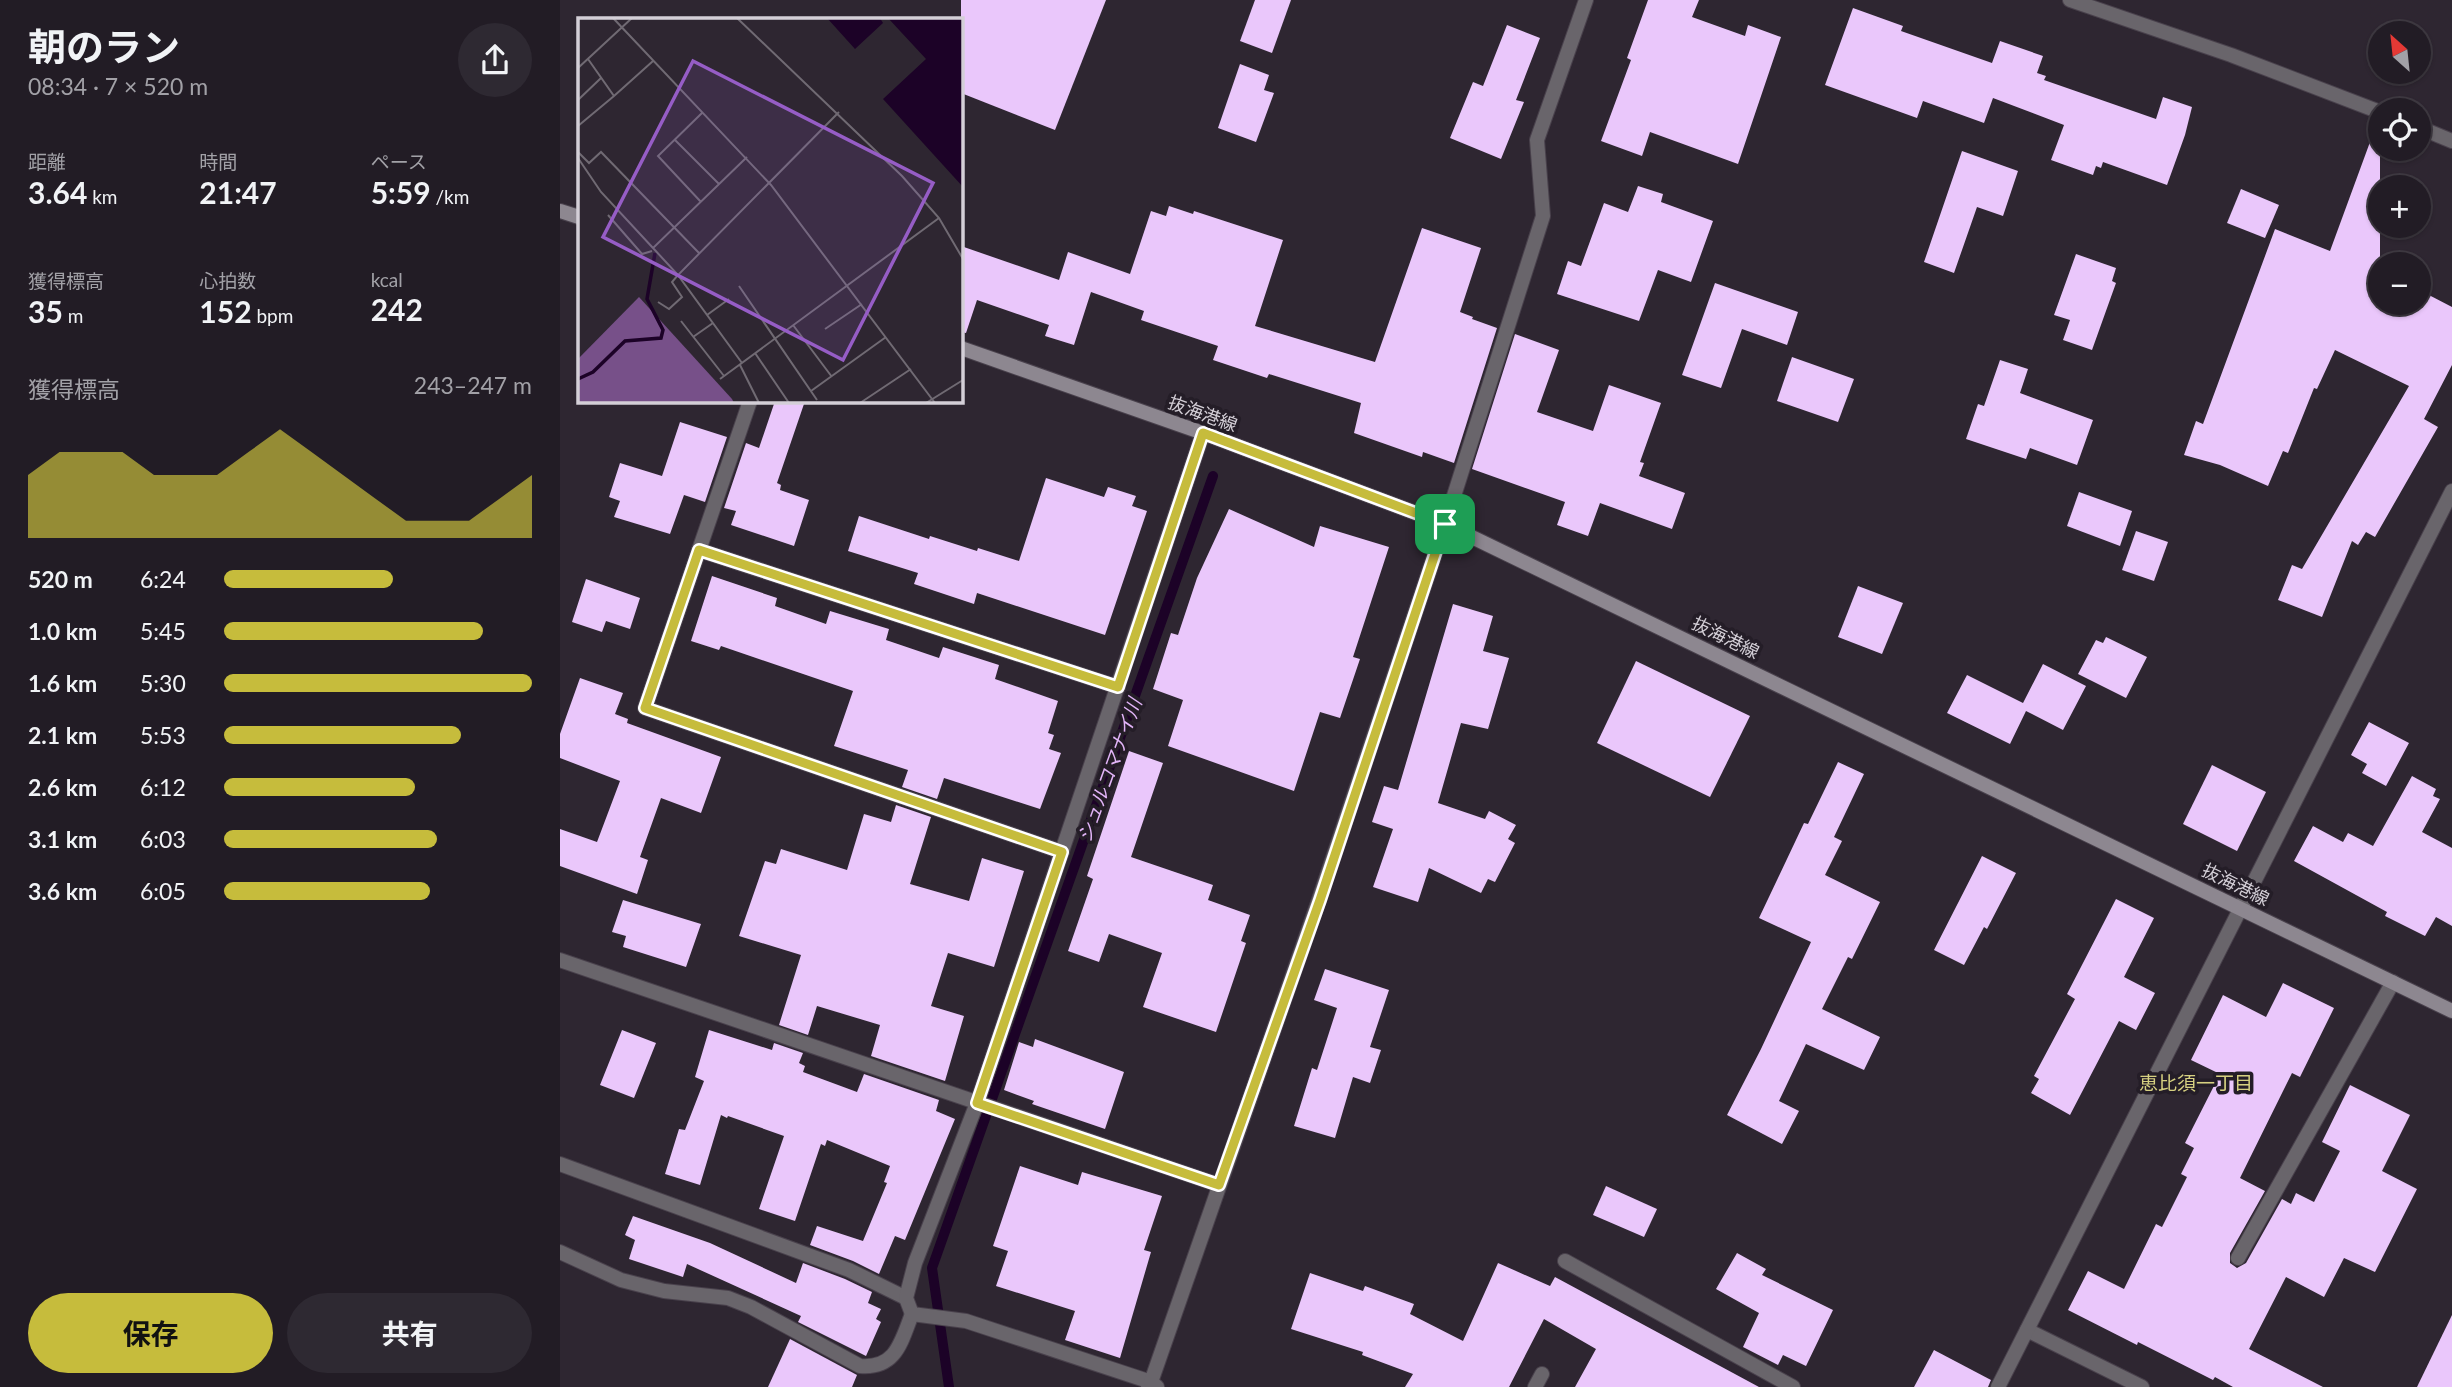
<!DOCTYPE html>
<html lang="ja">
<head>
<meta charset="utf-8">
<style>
  :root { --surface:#221c25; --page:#2e2932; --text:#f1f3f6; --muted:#a2a1a7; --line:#3f3a42; --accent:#c6bc3c }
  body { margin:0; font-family:Lato,"Noto Sans JP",sans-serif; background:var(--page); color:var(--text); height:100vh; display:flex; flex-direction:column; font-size:26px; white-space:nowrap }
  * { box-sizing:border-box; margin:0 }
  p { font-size:23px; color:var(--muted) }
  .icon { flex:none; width:38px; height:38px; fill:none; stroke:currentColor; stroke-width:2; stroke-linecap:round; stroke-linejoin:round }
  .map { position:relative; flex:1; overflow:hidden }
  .sheet { display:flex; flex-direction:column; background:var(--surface); width:560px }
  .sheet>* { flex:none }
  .needle { width:46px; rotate:333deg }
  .fabs { position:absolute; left:1808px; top:21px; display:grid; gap:14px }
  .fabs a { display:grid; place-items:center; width:63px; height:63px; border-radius:50%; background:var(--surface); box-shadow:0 2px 5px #0004,0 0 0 2px var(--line); font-size:35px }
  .pin { position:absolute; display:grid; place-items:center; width:60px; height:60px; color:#fff; margin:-30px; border-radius:14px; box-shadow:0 4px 10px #0006 }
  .round { display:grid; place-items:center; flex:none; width:74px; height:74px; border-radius:37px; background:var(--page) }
  .overview { display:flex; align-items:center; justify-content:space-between; height:119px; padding:0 28px }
  h1 { font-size:38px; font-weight:700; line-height:52px }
  .figures { display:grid; grid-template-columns:repeat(3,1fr); gap:10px; height:119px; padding:7px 28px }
  .figures div { display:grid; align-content:center }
  .figures b { font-size:30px; font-weight:700 }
  .figures small { font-size:19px; font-weight:400 }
  .figures p { font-size:19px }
  .chart { height:196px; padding:14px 28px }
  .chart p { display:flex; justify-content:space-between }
  .chart svg { width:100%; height:126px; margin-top:7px; fill:var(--accent); opacity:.7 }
  .button { display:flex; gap:14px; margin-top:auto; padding:14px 28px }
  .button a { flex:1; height:80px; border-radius:42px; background:var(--accent); color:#111; font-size:28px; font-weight:700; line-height:80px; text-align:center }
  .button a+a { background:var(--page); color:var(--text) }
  ul { padding:0 28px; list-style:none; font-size:23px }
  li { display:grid; grid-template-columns:112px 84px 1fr; align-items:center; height:52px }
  li i { height:18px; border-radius:9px; background:var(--accent) }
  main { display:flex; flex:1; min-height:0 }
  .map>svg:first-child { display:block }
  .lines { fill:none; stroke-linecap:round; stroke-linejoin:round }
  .stream { stroke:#1c0227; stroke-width:10 }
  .building { fill:#eac7fb }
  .minor-casing { stroke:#49414c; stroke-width:16 }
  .tertiary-casing { stroke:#49414c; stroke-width:16 }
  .secondary-casing { stroke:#49414c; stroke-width:16 }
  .minor { stroke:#69656b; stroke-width:14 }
  .tertiary { stroke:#69656b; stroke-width:14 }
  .secondary { stroke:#8d8790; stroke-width:14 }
  .route-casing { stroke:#fff; stroke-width:14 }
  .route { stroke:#c6bc3c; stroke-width:9 }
  .labels { text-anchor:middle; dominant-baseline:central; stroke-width:7; stroke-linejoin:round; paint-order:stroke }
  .street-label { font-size:18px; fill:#d4cfd7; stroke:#241d27 }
  .water-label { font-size:19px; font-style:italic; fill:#e1b4f7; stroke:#241d27 }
  .neighbourhood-label { font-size:19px; fill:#d6d081; stroke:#241d27 }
  .inset-river { fill:none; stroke:#1c0227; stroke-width:3.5 }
  .inset-road { fill:none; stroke:#706a73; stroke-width:2 }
  .view { fill:#965dc6; fill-opacity:0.15; stroke:#965dc6; stroke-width:3.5 }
  .inset-edge { fill:none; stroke:#d4cfd7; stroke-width:3.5 }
</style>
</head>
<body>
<main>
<section class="sheet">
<div class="overview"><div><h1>朝のラン</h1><p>08:34 · 7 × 520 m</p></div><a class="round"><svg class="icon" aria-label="share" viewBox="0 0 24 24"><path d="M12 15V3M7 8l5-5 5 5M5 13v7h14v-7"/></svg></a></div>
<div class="figures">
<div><p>距離</p><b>3.64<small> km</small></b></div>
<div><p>時間</p><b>21:47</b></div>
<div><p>ペース</p><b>5:59<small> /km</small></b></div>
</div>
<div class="figures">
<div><p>獲得標高</p><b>35<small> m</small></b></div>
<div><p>心拍数</p><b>152<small> bpm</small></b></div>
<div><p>kcal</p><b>242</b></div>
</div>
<div class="chart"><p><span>獲得標高</span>243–247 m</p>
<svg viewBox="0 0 160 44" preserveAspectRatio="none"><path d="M0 44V22L10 14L20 14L30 14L40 22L50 22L60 22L70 14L80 6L90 14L100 22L110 30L120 38L130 38L140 38L150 30L160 22V44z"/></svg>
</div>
<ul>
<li><b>520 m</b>6:24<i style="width:55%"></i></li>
<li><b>1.0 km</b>5:45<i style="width:84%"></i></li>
<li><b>1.6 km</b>5:30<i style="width:100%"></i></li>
<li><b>2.1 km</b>5:53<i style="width:77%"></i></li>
<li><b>2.6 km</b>6:12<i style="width:62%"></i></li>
<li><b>3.1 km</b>6:03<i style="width:69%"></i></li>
<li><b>3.6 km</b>6:05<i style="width:67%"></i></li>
</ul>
<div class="button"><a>保存</a><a>共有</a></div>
</section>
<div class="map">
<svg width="1892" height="1387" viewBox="0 0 1892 1387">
  <rect width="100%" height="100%" fill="#2e2631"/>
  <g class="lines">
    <path class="stream" d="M 389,1387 L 372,1268 L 653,476"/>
  </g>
  <g class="building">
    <path d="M 401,0 L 546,0 L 495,130 L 401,93 Z"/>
    <path d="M 695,0 L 731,0 L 712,53 L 680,41 Z"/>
    <path d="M 1088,0 L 1139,0 L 1132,17 L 1185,36 L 1188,25 L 1221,37 L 1178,164 L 1090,132 L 1082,156 L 1041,141 L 1071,60 L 1067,58 Z"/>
    <path d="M 1293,8 L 1343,26 L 1341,31 L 1432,63 L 1440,41 L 1483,56 L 1477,73 L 1486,76 L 1484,80 L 1596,119 L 1603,97 L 1632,107 L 1625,135 L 1607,185 L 1543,162 L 1541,168 L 1536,166 L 1533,175 L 1491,160 L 1504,125 L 1433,98 L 1424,123 L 1363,101 L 1357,118 L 1265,85 Z"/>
    <path d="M 947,25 L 980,38 L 956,100 L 964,102 L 941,159 L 890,138 L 913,82 L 923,86 Z"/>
    <path d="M 680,64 L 709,75 L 704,90 L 714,93 L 696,142 L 658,128 Z"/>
    <path d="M 1817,123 L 1820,124 L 1820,262 L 1825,264 L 1820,264 L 1820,303 L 1858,303 L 1858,281 L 1870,287 L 1867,294 L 1892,307 L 1892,365 L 1864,419 L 1878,427 L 1815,537 L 1806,532 L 1798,545 L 1792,541 L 1762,617 L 1718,600 L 1732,565 L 1742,569 L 1849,386 L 1775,350 L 1757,389 L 1754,388 L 1728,453 L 1723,451 L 1708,486 L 1660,465 L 1624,455 L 1636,421 L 1643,424 L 1715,229 L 1770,251 Z"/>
    <path d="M 1402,151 L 1458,171 L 1443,216 L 1417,207 L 1394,273 L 1364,262 Z"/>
    <path d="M 1078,186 L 1103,194 L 1101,202 L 1153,221 L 1131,282 L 1098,270 L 1079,321 L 997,294 L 1008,261 L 1021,266 L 1044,203 L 1068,212 Z"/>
    <path d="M 1681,189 L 1719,205 L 1705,238 L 1667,223 Z"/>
    <path d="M 609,206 L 633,214 L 634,211 L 723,240 L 695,326 L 815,362 L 862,228 L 921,248 L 900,312 L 913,317 L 912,319 L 937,328 L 894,463 L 863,452 L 862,457 L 794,433 L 801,403 L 709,374 L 707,378 L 653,360 L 658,346 L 581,320 L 584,311 L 531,292 L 514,345 L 485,336 L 489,325 L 417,300 L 406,333 L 401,332 L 401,246 L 499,280 L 508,252 L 570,274 L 591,211 L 606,216 Z"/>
    <path d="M 1516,254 L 1556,268 L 1552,281 L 1556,283 L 1532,350 L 1503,340 L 1510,320 L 1494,315 Z"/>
    <path d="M 1155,283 L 1238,312 L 1227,345 L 1182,329 L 1161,388 L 1122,375 Z"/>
    <path d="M 955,334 L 999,350 L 977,412 L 1033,431 L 1049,385 L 1101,403 L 1080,462 L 1084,463 L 1079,476 L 1125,493 L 1112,529 L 1040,503 L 1028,536 L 997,525 L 1005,502 L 912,469 Z"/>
    <path d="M 1232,357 L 1294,379 L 1278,422 L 1217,401 Z"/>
    <path d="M 1440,360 L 1468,369 L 1460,393 L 1533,420 L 1517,465 L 1470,448 L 1466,459 L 1406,439 L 1418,404 L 1424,406 Z"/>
    <path d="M 215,401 L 245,401 L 217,483 L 221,485 L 220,490 L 249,500 L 234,546 L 171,525 L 176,511 L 164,508 L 186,443 L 199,448 Z"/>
    <path d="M 120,422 L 167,437 L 145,502 L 124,495 L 110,534 L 54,517 L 60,501 L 49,497 L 60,463 L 102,476 Z"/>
    <path d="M 486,478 L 544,497 L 548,487 L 576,496 L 572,506 L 587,511 L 545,635 L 417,593 L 414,604 L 354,584 L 358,573 L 288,551 L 299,516 L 369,539 L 370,536 L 417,551 L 418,548 L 459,561 Z"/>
    <path d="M 1519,492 L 1572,511 L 1560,546 L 1507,526 Z"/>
    <path d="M 669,509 L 754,547 L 760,526 L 829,547 L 793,657 L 800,659 L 780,718 L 760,712 L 734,791 L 608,746 L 623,700 L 593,689 L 611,633 L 618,635 L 637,578 Z"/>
    <path d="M 1576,531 L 1608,542 L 1594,581 L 1562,570 Z"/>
    <path d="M 152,576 L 217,598 L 215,606 L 266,624 L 270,611 L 329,629 L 326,640 L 379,658 L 383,647 L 439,665 L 435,679 L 498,701 L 488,733 L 494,735 L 489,749 L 501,753 L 480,809 L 384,778 L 377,799 L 342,787 L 348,770 L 274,746 L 293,691 L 161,646 L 159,650 L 131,641 Z"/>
    <path d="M 26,579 L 80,598 L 70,629 L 46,621 L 42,632 L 12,622 Z"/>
    <path d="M 1298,586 L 1343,603 L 1322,654 L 1278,637 Z"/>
    <path d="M 893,604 L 933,616 L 923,651 L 949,658 L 928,729 L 901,723 L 878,803 L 925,819 L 929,811 L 956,825 L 948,839 L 955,843 L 935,882 L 928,879 L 921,893 L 869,868 L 858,902 L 813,887 L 833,829 L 812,822 L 824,786 L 838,790 Z"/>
    <path d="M 1546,637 L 1587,657 L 1566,698 L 1518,674 L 1536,640 L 1543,643 Z"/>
    <path d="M 1076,661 L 1190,716 L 1150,797 L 1037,743 Z"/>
    <path d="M 1483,664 L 1526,686 L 1503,730 L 1466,711 L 1450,744 L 1387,713 L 1407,675 L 1463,703 Z"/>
    <path d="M 20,678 L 63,693 L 55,714 L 68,719 L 67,723 L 161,757 L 141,813 L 101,798 L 80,857 L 88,860 L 77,894 L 0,866 L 0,829 L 37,842 L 60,781 L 0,758 L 0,734 Z"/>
    <path d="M 1809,722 L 1849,743 L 1826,786 L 1802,773 L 1807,764 L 1791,755 Z"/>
    <path d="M 569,751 L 603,763 L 571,857 L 653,885 L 648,900 L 690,915 L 681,941 L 686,943 L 656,1032 L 583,1007 L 602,953 L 549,934 L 539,962 L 508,951 L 533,879 L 527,876 Z"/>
    <path d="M 1278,762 L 1304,774 L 1274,837 L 1282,841 L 1265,875 L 1320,902 L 1292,959 L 1288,957 L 1262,1009 L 1320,1037 L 1304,1070 L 1246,1044 L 1219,1101 L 1239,1111 L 1222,1144 L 1167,1115 L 1201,1049 L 1251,942 L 1199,918 L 1244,823 L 1248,824 Z"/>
    <path d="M 1652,765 L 1706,792 L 1677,851 L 1623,824 Z"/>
    <path d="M 1852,776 L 1876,789 L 1873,796 L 1880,799 L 1862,832 L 1892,848 L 1892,926 L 1876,917 L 1865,936 L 1825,916 L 1827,912 L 1734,861 L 1753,826 L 1783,842 L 1788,833 L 1813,846 Z"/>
    <path d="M 336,805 L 371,817 L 350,884 L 409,901 L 422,858 L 464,871 L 434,967 L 388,953 L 371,1006 L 404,1016 L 385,1081 L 311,1056 L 320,1025 L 257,1006 L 248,1035 L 219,1025 L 241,955 L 179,936 L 205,861 L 216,864 L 221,849 L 287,870 L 304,814 L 331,822 Z"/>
    <path d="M 1422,856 L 1456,873 L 1427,929 L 1424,927 L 1404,965 L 1374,950 Z"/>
    <path d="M 1556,899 L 1594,918 L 1564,977 L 1595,993 L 1576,1030 L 1559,1021 L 1510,1115 L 1471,1093 L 1479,1079 L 1474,1076 L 1515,999 L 1507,994 Z"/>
    <path d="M 63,900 L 141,924 L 126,967 L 63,947 L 66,936 L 52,932 Z"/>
    <path d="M 765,969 L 829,990 L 810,1047 L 821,1050 L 810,1083 L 793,1077 L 775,1138 L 734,1126 L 752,1068 L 757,1070 L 777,1008 L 754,1000 Z"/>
    <path d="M 1723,983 L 1774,1008 L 1740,1077 L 1732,1073 L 1680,1178 L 1705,1191 L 1670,1253 L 1670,1263 L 1677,1268 L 1686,1263 L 1722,1199 L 1731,1204 L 1736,1193 L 1754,1202 L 1780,1151 L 1762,1142 L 1790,1085 L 1850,1115 L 1822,1171 L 1857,1189 L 1815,1272 L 1784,1258 L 1764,1297 L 1726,1277 L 1689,1349 L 1763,1387 L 1673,1387 L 1655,1377 L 1653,1380 L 1578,1342 L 1577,1345 L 1508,1310 L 1528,1271 L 1564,1289 L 1596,1224 L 1602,1227 L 1627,1177 L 1621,1174 L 1634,1148 L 1625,1143 L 1660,1074 L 1631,1060 L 1663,995 L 1706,1017 Z"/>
    <path d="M 62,1030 L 96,1043 L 74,1098 L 40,1085 Z"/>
    <path d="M 149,1030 L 212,1050 L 214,1043 L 243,1053 L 239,1063 L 245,1066 L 243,1072 L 297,1092 L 304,1074 L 379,1100 L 376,1111 L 395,1119 L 345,1240 L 335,1236 L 319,1274 L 293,1261 L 250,1245 L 257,1226 L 303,1241 L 327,1183 L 324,1182 L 330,1166 L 267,1140 L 265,1146 L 261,1144 L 235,1221 L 199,1209 L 224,1136 L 168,1116 L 167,1118 L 161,1115 L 140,1185 L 105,1174 L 119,1129 L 125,1130 L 144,1081 L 135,1077 Z"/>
    <path d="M 475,1039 L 564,1072 L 545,1129 L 472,1104 L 474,1101 L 444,1090 L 459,1042 L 473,1047 Z"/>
    <path d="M 460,1166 L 518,1185 L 522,1172 L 602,1196 L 584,1250 L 591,1252 L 560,1358 L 505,1340 L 515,1311 L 436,1286 L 448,1251 L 433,1246 Z"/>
    <path d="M 1046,1186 L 1097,1209 L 1084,1237 L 1033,1215 Z"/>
    <path d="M 73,1216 L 150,1243 L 236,1283 L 243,1263 L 285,1279 L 312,1292 L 308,1303 L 321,1309 L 316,1319 L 321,1322 L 306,1356 L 238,1322 L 241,1316 L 127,1264 L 123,1277 L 69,1259 L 75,1240 L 65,1235 Z"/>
    <path d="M 1177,1253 L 1206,1269 L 1202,1275 L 1273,1310 L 1246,1366 L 1223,1355 L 1218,1365 L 1183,1347 L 1199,1313 L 1156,1289 Z"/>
    <path d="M 938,1263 L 990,1286 L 995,1277 L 1199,1387 L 1015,1387 L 1036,1349 L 984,1319 L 949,1387 L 845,1387 L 853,1374 L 802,1355 L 803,1352 L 731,1329 L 750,1273 L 803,1291 L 805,1286 L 854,1304 L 850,1314 L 903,1341 Z"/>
    <path d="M 1892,1315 L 1892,1387 L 1857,1387 Z"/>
    <path d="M 230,1339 L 297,1375 L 292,1387 L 208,1387 Z"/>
    <path d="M 1374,1350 L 1431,1380 L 1428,1387 L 1354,1387 Z"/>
  </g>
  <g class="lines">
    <g class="minor-casing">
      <g id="minor">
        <path d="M 190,401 L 85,708 L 502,852"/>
        <path d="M 139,550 L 558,687"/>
        <path d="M 0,960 L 659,1185"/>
        <path d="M 0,1164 L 289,1270 L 346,1298"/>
        <path d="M 0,1252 L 61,1280 L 104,1291 L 168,1298 L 191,1307 L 300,1366 C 336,1369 341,1342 352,1314"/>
        <path d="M 1678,1258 L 1833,982"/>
        <path d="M 1005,1261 L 1233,1387"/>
        <path d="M 1467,1330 L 1582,1387"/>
        <path d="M 588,1387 L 591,1382 L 406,1321 L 352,1314 L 346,1298 L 355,1263 L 417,1103 L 643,433"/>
        <path d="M 597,1387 L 591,1382 L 759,900 L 885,524 L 983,216 L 977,140 L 1026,0"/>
        <path d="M 975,1387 L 982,1374"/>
        <path d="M 1438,1387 L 1892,491"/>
      </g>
    </g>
    <g class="tertiary-casing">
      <g id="tertiary">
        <path d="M 1510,0 L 1671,55 L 1820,112"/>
        <path d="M 1858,127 L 1892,141"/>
      </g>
    </g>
    <g class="secondary-casing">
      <g id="secondary">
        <path d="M 0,211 L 19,217"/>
        <path d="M 401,348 L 643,433 L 885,524 L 1892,1011"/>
      </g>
    </g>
    <use href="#minor" class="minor"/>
    <use href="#tertiary" class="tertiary"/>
    <use href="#secondary" class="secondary"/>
  </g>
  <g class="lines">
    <g class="route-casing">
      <path id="route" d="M 643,433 L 885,524 L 760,900 L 659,1185 L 417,1103 L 502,852 L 85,708 L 139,550 L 558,687 Z"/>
    </g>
    <use href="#route" class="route"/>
  </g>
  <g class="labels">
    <g class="street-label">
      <text transform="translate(643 413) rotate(20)">抜海港線</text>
      <text transform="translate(1166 637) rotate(26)">抜海港線</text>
      <text transform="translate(1676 884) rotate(26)">抜海港線</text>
    </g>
    <g class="water-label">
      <text transform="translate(549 770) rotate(-70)">シュルコマナイ川</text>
    </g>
    <g class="neighbourhood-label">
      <text x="1636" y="1082">恵比須一丁目</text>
    </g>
  </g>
  <g transform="translate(18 18)">
    <rect width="385" height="385" fill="#2e2631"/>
    <path d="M 61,279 L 154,381 L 156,385 L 0,385 L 0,341 Z" fill="#775089"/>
    <path d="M 249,0 L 302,0 L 305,5 L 277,31 ZM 310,0 L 385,0 L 385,169 L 305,81 L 348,41 Z" fill="#1c0227"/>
    <path class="inset-river" d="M 0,361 L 15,354 L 47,323 L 83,320 L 85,312 L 69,281 L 77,235"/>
    <path class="inset-road" d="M 35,0 L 193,167 L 357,385M 159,0 L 324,158 L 361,200 L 385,241M 10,41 L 36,78 L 75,43M 0,50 L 54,0M 0,82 L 23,60M 0,108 L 36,78M 97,122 L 141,166M 0,134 L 11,145 L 23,134 L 122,236M 0,140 L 23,174 L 75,230M 123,184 L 80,138 L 125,94M 30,197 L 64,236 L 74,233M 161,268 L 239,382M 80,284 L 91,291 L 104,279 L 94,264 L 100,257 L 75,230 L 169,139M 129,297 L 151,281M 103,303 L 146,358M 215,307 L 254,359M 247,311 L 284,286M 115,319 L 135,305M 177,335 L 211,385M 164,345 L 100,257 L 261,94M 162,347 L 181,385M 142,361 L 361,200M 233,373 L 308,319M 282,385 L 333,351M 348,385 L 385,362"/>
    <path class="view" d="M 115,43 L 355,165 L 265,342 L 25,219 Z"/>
    <rect width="385" height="385" class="inset-edge"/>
  </g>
</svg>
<div class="fabs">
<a><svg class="needle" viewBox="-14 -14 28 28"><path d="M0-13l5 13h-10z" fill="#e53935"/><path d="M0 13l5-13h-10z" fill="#a2a1a7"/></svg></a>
<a><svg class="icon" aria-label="locate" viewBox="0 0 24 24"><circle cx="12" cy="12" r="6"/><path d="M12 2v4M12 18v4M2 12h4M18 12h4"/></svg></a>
<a>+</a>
<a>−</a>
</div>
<div class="pin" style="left:885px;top:524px;background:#1e9e55"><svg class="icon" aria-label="arrive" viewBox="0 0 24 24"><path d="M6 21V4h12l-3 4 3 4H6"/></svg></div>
</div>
</main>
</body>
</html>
